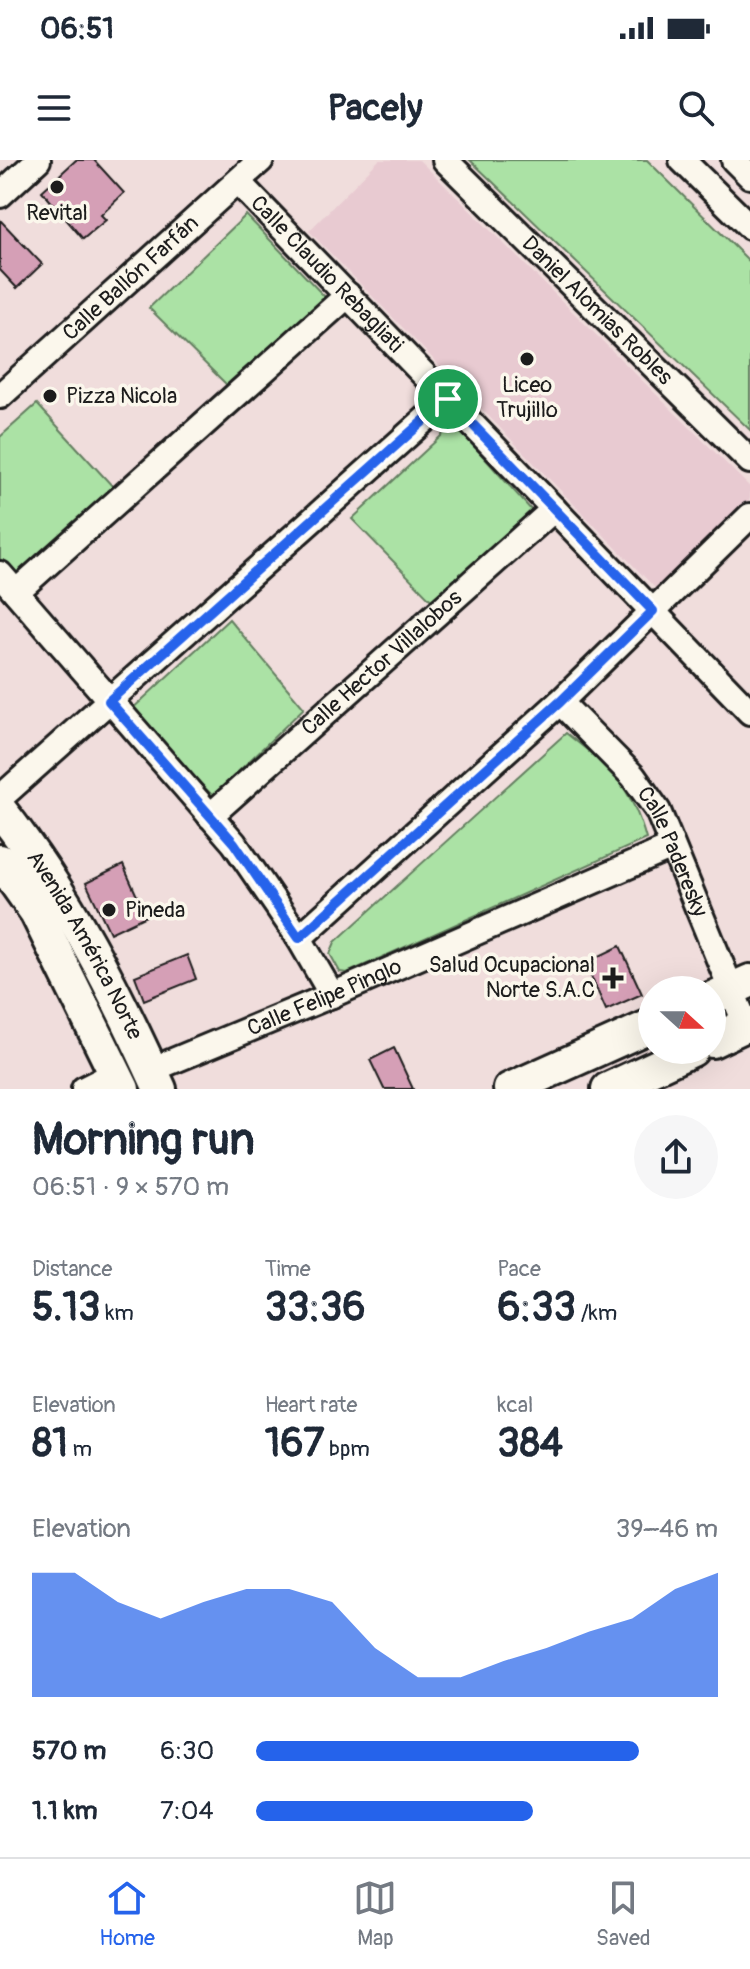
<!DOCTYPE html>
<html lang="en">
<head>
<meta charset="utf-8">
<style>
  :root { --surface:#fff; --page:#f6f6f7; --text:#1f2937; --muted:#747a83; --line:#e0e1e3; --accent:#2563eb }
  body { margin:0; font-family:Pangolin,sans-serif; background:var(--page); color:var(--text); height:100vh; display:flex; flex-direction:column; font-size:30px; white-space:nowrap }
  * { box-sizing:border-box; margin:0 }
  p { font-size:26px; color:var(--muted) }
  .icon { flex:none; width:44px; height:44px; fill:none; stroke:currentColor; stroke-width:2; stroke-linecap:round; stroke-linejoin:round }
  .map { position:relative; height:929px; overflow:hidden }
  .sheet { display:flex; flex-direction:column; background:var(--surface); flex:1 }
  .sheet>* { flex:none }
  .needle { width:52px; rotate:111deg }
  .tools { position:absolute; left:638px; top:816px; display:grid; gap:16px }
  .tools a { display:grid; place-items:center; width:88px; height:88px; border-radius:50%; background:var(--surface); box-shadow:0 8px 32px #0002; font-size:40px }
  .pin { position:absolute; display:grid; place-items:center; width:68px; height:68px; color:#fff; margin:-34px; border:4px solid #fff; border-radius:50%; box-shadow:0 2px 8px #0007 }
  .round { display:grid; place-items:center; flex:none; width:84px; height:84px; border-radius:42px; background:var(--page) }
  .headline { display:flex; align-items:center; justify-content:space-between; height:136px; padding:0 32px }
  h1 { font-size:44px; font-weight:700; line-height:60px }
  .figures { display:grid; grid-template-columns:repeat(3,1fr); gap:12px; height:136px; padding:8px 32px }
  .figures div { display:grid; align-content:center }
  .figures b { font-size:40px; font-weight:700 }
  .figures small { font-size:22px; font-weight:400 }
  .figures p { font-size:22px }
  .chart { height:224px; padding:16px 32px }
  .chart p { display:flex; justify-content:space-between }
  .chart svg { width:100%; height:144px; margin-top:8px; fill:var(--accent); opacity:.7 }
  ul { padding:0 32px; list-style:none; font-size:26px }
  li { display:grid; grid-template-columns:128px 96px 1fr; align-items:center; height:60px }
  li i { height:20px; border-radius:10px; background:var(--accent) }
  .status { display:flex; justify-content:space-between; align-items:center; height:56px; padding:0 40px; background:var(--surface); direction:ltr }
  .status svg { height:22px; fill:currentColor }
  header { display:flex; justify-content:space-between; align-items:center; height:104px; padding:0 32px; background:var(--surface); font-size:36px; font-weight:700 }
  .dock { display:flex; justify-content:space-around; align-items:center; height:112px; border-top:2px solid var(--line); background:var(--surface); font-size:22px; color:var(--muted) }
  .dock a { display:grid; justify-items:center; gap:4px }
  .dock .on { color:var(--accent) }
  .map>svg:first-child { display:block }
  .built { fill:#e8cad1 }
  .green { fill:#abe2a5; stroke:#647f60; stroke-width:2 }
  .building { fill:#d59fb6; stroke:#1c1c1c; stroke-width:2 }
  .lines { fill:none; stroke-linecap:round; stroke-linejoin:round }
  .minor-casing { stroke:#1c1c1c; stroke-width:30 }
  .major-casing { stroke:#1c1c1c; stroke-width:38 }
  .minor { stroke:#fbf7ec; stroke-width:24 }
  .major { stroke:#fbf7ec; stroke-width:32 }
  .route-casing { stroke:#fff; stroke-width:16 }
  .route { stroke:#2563eb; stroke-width:10 }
  .poi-dot { fill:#1c1c1c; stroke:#fbf7ec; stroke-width:3 }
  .labels { text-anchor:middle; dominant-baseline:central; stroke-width:7; stroke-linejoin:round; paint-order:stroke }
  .poi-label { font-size:22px; fill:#1c1c1c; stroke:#fbf7ec }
  .street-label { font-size:22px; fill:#1c1c1c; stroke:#fbf7ec }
</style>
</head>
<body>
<div class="status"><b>06:51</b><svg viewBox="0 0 49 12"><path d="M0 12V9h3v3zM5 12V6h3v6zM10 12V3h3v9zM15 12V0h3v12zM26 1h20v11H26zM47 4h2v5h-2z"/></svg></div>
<header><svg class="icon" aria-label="menu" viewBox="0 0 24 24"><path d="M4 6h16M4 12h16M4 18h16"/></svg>Pacely<svg class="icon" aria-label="search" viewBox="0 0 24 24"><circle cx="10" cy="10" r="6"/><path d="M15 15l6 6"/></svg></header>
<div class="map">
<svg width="750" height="929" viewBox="0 0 750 929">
  <rect width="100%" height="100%" fill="#f0dddc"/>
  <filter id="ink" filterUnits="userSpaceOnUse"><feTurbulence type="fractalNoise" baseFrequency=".0125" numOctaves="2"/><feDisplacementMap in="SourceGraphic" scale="16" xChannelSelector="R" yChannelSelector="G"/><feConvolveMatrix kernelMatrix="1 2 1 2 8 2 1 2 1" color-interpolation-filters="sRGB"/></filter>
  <g filter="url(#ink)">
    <path class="built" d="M 379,0 L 419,0 L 750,327 L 750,339 L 659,432 L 309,71 Z"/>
    <g class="green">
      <path d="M 470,0 L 647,0 L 750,102 L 750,270 Z"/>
      <path d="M 246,55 L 326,138 L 231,229 L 149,148 Z"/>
      <path d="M 37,244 L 115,329 L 16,418 L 0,399 L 0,277 Z"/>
      <path d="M 454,264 L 533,352 L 431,440 L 352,359 Z"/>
      <path d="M 229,459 L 304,548 L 213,636 L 130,551 Z"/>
      <path d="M 566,573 C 609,607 631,624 646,679 L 347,813 L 340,812 L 330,794 L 335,782 Z"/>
    </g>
    <g class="building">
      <path d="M 76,0 L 94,0 L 124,33 L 101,55 L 106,60 L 83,79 L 42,31 Z"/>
      <path d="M 0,60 L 42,104 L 17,128 L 0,110 Z"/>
      <path d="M 123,705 L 146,756 L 110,773 L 86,723 Z"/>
      <path d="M 620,786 L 642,834 L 606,850 L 585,803 Z"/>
      <path d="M 187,795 L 196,819 L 144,840 L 135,816 Z"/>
      <path d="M 394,888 L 413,929 L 384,929 L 370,900 Z"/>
    </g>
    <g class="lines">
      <g class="minor-casing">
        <g id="minor">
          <path id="s1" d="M 445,0 L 750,301"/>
          <path d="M 682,0 L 750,67"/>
          <path d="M 734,0 L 750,16"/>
          <path id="s2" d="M 238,22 L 750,552"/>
          <path d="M 0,35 L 38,0"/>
          <path id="s3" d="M 0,236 L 261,0"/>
          <path d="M 0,414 L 234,683 L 299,778 L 332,835"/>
          <path d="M 16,432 L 348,135"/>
          <path id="s4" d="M 560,542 L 633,616 L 658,651 L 746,865"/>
          <path d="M 0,638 L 448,239"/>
          <path id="s5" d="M 210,656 L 554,349"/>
          <path d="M 299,778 L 560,542 L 750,356"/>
          <path id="s6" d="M 151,910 L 332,835 L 672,687"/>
          <path d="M 84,929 L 116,913"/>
        </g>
      </g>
      <g class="major-casing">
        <g id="major">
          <path id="s7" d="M 0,650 C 68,736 115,830 160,929"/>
          <path d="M 0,701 L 36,752 L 123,929"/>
          <path d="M 712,838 L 750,821"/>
          <path d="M 712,881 L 750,863"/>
          <path d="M 510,929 L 652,865"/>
          <path d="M 608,929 L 692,890"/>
        </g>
      </g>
      <use href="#minor" class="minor"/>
      <use href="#major" class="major"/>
    </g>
  </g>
  <g class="lines" filter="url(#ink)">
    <g class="route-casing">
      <path id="route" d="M 448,239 L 653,451 L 560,542 L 299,778 L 234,683 L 109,541 Z"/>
    </g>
    <use href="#route" class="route"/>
  </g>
  <g class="poi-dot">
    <circle cx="57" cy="27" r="8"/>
    <circle cx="527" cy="199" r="8"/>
    <circle cx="50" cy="236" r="8"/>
    <circle cx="109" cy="750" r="8"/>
    <path d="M609 806h8v8h8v8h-8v8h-8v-8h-8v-8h8z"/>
  </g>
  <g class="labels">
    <g class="poi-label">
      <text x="57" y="53">Revital</text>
      <text x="527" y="225">Liceo<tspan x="527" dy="25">Trujillo</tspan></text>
      <text x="66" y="236" text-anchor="start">Pizza Nicola</text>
      <text x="125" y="750" text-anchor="start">Pineda</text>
      <text x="595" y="805" text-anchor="end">Salud Ocupacional<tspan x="595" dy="25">Norte S.A.C</tspan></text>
    </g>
    <g class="street-label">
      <text stroke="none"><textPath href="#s2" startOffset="128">Calle Claudio Rebagliati</textPath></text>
      <text stroke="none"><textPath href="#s3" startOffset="176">Calle Ballón Farfán</textPath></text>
      <text stroke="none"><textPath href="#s1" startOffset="214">Daniel Alomias Robles</textPath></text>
      <text stroke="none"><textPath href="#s5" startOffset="230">Calle Hector Villalobos</textPath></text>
      <text stroke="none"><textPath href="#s4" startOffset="190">Calle Paderesky</textPath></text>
      <text stroke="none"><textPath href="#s7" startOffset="160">Avenida América Norte</textPath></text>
      <text stroke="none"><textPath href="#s6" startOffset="188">Calle Felipe Pinglo</textPath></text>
    </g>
  </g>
</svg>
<div class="tools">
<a><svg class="needle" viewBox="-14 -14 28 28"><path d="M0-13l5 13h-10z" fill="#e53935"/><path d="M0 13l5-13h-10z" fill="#747a83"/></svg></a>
</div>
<div class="pin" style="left:448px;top:239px;background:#1e9e55"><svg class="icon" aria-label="arrive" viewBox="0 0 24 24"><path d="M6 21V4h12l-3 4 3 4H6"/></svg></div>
</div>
<section class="sheet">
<div class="headline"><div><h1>Morning run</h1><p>06:51 · 9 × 570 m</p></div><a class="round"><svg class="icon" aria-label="share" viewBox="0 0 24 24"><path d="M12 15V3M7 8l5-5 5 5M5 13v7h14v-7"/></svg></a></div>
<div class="figures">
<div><p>Distance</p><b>5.13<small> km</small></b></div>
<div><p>Time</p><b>33:36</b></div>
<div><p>Pace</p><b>6:33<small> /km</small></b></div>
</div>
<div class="figures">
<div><p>Elevation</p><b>81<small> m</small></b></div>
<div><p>Heart rate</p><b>167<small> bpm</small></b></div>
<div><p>kcal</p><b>384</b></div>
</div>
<div class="chart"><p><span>Elevation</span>39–46 m</p>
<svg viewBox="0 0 160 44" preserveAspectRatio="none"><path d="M0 44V6L10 6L20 15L30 20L40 15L50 11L60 11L70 15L80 29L90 38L100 38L110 33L120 29L130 24L140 20L150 11L160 6V44z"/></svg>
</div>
<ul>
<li><b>570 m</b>6:30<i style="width:83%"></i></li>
<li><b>1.1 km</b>7:04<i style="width:60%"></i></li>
</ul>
</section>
<nav class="dock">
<a class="on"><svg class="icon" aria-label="home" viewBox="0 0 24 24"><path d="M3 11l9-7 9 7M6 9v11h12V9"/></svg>Home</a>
<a><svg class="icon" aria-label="map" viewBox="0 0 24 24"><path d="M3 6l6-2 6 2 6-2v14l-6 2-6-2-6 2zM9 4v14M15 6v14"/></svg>Map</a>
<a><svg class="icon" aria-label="saved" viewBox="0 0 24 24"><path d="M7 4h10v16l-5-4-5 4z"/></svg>Saved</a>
</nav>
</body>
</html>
